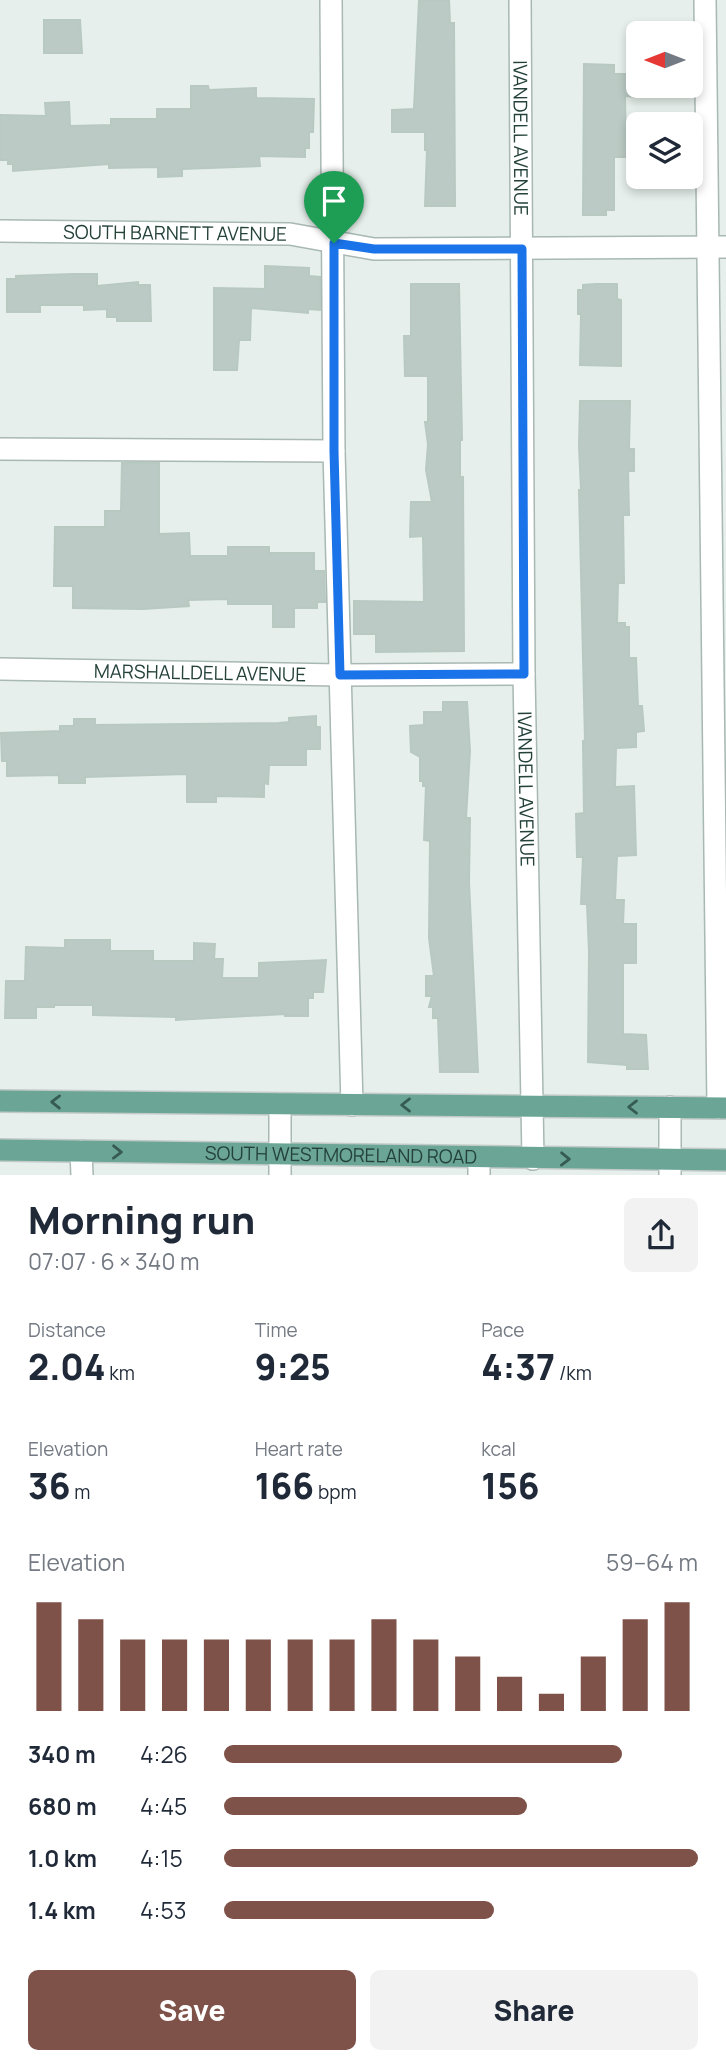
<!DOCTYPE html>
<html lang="en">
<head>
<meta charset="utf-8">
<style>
  :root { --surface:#fff; --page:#f2f2f3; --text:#1f2937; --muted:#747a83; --accent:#7f5249 }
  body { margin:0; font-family:Manrope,sans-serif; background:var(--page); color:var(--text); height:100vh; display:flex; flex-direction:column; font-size:26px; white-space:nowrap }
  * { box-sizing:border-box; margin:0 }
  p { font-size:23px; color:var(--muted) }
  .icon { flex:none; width:38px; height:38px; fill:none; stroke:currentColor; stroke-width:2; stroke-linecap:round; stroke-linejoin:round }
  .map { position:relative; height:1175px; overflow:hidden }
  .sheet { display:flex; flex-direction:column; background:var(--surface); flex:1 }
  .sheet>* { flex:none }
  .needle { width:46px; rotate:270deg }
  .fabs { position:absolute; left:626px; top:21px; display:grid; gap:14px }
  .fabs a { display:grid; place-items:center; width:77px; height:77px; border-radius:10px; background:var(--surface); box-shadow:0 4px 10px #0003; font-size:35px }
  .pin { position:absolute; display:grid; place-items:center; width:60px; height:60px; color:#fff; margin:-72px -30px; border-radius:50% 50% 50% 0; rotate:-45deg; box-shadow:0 0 7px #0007 }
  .pin .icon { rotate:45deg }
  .round { display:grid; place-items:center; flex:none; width:74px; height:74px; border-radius:10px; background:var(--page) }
  .head { display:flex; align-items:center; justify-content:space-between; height:119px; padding:0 28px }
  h1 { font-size:38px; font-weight:800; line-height:52px }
  .stats { display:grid; grid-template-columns:repeat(3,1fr); gap:10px; height:119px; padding:7px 28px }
  .stats div { display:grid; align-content:center }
  .stats b { font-size:35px; font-weight:800 }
  .stats small { font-size:19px; font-weight:400 }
  .stats p { font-size:19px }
  .chart { height:196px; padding:14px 28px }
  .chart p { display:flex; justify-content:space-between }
  .chart svg { width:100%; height:126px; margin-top:7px; stroke:var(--accent); stroke-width:6 }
  .cta { display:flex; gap:14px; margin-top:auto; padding:14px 28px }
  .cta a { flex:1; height:80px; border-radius:10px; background:var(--accent); color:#fff; font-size:28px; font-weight:800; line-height:80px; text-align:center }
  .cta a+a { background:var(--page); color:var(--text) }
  ul { padding:0 28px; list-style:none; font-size:23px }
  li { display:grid; grid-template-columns:112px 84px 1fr; align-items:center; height:52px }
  li i { height:18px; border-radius:9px; background:var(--accent) }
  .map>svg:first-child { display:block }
  .building { fill:#bbcac4; stroke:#b8c9c2; stroke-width:2 }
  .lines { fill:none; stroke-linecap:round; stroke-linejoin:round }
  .minor-casing { stroke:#a8b8b2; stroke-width:24 }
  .major-casing { stroke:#c2cac8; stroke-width:24 }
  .minor { stroke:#fff; stroke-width:21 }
  .major { stroke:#6aa596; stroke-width:21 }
  .oneway { stroke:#365b51 }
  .route-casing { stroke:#fff; stroke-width:14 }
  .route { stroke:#1a73e8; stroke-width:9 }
  .labels { text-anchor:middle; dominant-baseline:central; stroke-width:5; stroke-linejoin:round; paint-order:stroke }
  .street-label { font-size:19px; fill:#24423a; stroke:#f7fbf9 }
</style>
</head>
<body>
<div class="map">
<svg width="726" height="1175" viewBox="0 0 726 1175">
  <rect width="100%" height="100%" fill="#e6efeb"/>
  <g class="building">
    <path d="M 419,0 L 449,0 L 450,23 L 454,23 L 455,206 L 425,206 L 427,150 L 425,150 L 425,132 L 392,132 L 392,110 L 414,109 Z"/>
    <path d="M 44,20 L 80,20 L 82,53 L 44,53 Z"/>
    <path d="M 584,64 L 614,65 L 614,74 L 639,74 L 639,97 L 625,96 L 626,157 L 614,157 L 614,210 L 606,210 L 606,215 L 583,215 Z"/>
    <path d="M 191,86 L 208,86 L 209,90 L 256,88 L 256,98 L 314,99 L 313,132 L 309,132 L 309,148 L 305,148 L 305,157 L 259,156 L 260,166 L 182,169 L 182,176 L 158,177 L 158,167 L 109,168 L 109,164 L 13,171 L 13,164 L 8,164 L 8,160 L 0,160 L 0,115 L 46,116 L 45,103 L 69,102 L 70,126 L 111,125 L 111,119 L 157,119 L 157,109 L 191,109 Z"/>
    <path d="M 265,266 L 309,268 L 309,276 L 320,277 L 320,310 L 308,309 L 308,313 L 251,308 L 250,340 L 239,340 L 237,370 L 214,370 L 214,288 L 265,289 Z"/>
    <path d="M 73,274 L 97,274 L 97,286 L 138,282 L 138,285 L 150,285 L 151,321 L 117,321 L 117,317 L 107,317 L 107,309 L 84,310 L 84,305 L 40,305 L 40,312 L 7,312 L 7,279 L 16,279 L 16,276 Z"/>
    <path d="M 411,284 L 459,284 L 462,440 L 460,440 L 460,477 L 463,477 L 464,651 L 376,652 L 376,634 L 354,634 L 354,601 L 424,602 L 423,536 L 410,537 L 411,502 L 432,502 L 426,470 L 428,444 L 425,422 L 428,422 L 428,376 L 405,376 L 404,336 L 411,336 Z"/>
    <path d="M 596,284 L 617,284 L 617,299 L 621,300 L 621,366 L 580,365 L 581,314 L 578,314 L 578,290 L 583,290 L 583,285 Z"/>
    <path d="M 580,401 L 630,401 L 629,449 L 634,449 L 634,471 L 628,471 L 629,515 L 623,515 L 624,583 L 618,583 L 617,623 L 625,623 L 625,627 L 629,627 L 629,658 L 636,658 L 638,706 L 642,706 L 644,731 L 636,732 L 636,747 L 616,748 L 615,787 L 634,786 L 636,855 L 617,856 L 615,900 L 624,900 L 623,924 L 636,924 L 636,963 L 623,963 L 623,1034 L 646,1035 L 648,1069 L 627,1069 L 627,1065 L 588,1062 L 589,952 L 587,904 L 581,904 L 583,857 L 577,857 L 576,814 L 584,813 L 583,741 L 585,740 L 579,490 L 581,490 L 579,446 Z"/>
    <path d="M 122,463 L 159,463 L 159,534 L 189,533 L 190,556 L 228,556 L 228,547 L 269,547 L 269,553 L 314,553 L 314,571 L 324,571 L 325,602 L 317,602 L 317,608 L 294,608 L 294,627 L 273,627 L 273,604 L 228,604 L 228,599 L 188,600 L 189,606 L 143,609 L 73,608 L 73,586 L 54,586 L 55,527 L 105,527 L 105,511 L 121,511 Z"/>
    <path d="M 443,702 L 467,702 L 470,751 L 466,818 L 470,818 L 469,882 L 478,1072 L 440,1072 L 438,1018 L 433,1018 L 433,1007 L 429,1007 L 432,996 L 426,996 L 426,976 L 434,976 L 429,938 L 430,841 L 424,840 L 426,786 L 423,786 L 423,781 L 420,781 L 420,757 L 411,752 L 410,726 L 424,725 L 424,712 L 443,712 Z"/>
    <path d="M 316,716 L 316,727 L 320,727 L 320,749 L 306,749 L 306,765 L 269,765 L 268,784 L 264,783 L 264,797 L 216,796 L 216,802 L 187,802 L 187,774 L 85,777 L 85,783 L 59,783 L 59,775 L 7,776 L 7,761 L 2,761 L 1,733 L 60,731 L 60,726 L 74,726 L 74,719 L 95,719 L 95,725 L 189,724 L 279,723 L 289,722 L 289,718 Z"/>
    <path d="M 65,940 L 110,940 L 110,951 L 153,951 L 153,961 L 194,961 L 194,943 L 215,944 L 214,959 L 223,959 L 222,978 L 259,978 L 259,963 L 326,960 L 323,992 L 313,992 L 313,998 L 308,998 L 308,1016 L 285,1016 L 285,1014 L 176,1020 L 176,1017 L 93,1015 L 93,1005 L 54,1005 L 54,1007 L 36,1007 L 36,1018 L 5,1018 L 6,981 L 25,981 L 26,947 L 65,948 Z"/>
  </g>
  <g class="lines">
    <g class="minor-casing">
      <g id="minor">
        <path d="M 331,0 L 334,451 L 352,1105"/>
        <path id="s1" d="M 520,0 L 524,674 L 533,1159"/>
        <path d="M 705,0 L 718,1108"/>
        <path id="s2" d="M 0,231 L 290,234 L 374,249 L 726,247"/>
        <path d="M 0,449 L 334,451"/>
        <path id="s3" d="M 0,669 L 340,675 L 524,674"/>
        <path d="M 670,1107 L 670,1175"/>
        <path d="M 81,1151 L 82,1175"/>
        <path d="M 479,1158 L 479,1175"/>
        <path d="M 280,1175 L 280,1104"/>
      </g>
    </g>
    <g class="major-casing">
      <g id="major">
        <path d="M 0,1101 L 726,1108"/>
        <path id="s4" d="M 0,1150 L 726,1160"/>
      </g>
    </g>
    <use href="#minor" class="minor"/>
    <use href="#major" class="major"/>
  </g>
  <defs><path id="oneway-chevron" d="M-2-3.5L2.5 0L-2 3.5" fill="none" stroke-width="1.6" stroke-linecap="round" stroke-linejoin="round" transform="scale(1.75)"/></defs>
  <g class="oneway">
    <use href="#oneway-chevron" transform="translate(56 1102) rotate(-179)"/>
    <use href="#oneway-chevron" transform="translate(406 1105) rotate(-180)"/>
    <use href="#oneway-chevron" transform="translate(633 1107) rotate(-180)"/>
    <use href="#oneway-chevron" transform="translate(117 1152) rotate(1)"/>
    <use href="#oneway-chevron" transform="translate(565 1159) rotate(1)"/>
  </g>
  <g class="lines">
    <g class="route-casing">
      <path id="route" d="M 334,243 L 374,249 L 522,249 L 524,674 L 340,675 L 334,451 Z"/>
    </g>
    <use href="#route" class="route"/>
  </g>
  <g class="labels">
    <g class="street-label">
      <text stroke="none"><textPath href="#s1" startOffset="138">IVANDELL AVENUE</textPath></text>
      <text stroke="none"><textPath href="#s2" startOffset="175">SOUTH BARNETT AVENUE</textPath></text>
      <text stroke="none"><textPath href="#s3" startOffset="200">MARSHALLDELL AVENUE</textPath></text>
      <text stroke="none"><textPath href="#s1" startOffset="789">IVANDELL AVENUE</textPath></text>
      <text stroke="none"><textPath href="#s4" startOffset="341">SOUTH WESTMORELAND ROAD</textPath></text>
    </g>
  </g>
</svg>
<div class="fabs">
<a><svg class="needle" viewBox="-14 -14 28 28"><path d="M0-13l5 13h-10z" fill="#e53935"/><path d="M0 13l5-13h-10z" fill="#747a83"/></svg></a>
<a><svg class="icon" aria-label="layers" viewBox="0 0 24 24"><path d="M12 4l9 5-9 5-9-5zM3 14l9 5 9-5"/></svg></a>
</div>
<div class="pin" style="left:334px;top:243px;background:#1e9e55"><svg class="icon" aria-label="arrive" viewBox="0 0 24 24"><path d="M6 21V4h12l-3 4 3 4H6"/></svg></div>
</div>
<section class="sheet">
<div class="head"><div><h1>Morning run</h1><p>07:07 · 6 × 340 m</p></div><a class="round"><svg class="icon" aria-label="share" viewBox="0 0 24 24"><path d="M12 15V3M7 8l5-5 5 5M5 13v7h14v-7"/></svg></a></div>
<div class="stats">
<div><p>Distance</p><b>2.04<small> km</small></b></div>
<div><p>Time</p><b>9:25</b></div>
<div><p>Pace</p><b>4:37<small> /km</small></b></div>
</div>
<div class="stats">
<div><p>Elevation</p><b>36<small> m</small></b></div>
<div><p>Heart rate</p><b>166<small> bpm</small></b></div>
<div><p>kcal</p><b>156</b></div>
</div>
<div class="chart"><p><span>Elevation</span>59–64 m</p>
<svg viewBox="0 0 160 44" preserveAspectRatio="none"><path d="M5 44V6M15 44V12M25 44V19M35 44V19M45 44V19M55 44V19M65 44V19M75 44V19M85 44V12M95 44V19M105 44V25M115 44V32M125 44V38M135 44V25M145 44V12M155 44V6"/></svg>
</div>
<ul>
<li><b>340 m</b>4:26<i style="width:84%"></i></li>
<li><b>680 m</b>4:45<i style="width:64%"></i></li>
<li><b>1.0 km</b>4:15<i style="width:100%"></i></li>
<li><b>1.4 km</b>4:53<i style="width:57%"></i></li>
</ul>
<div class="cta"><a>Save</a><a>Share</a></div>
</section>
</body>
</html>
